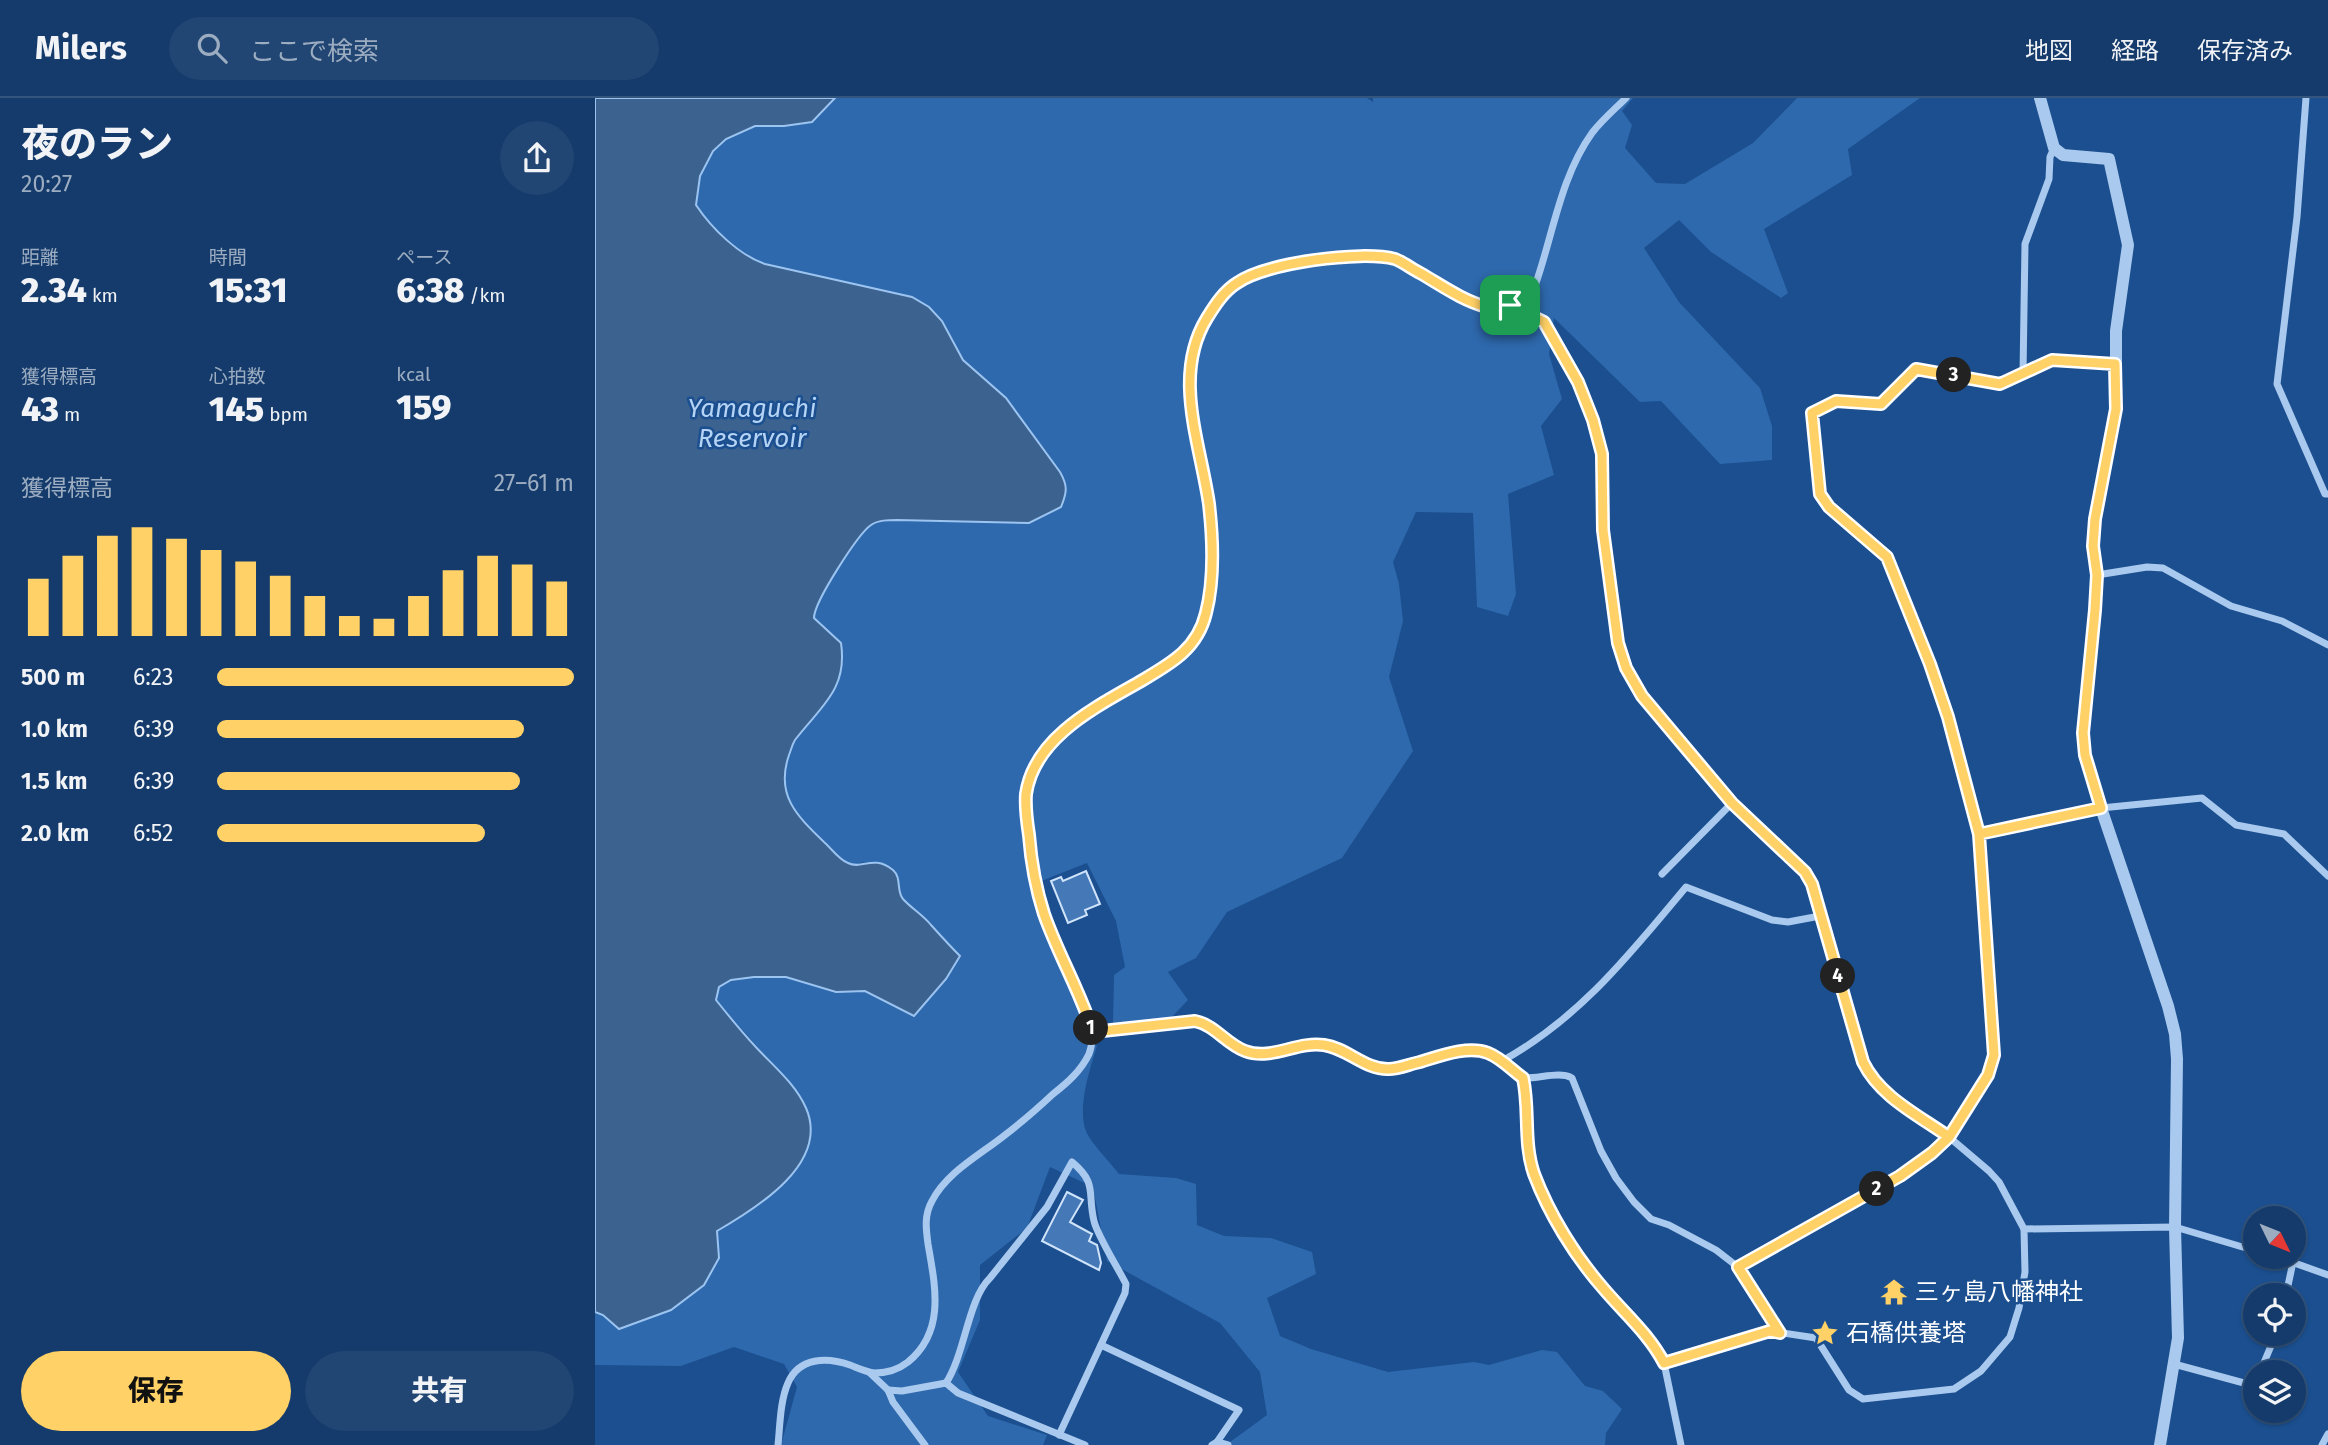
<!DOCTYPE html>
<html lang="ja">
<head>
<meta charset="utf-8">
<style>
  :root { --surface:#143b6b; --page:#214673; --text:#f1f3f6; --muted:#9dadc1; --line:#33557e; --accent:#ffd166 }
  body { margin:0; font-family:"Fira Sans","Noto Sans JP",sans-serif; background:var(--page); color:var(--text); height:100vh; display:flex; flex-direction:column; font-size:26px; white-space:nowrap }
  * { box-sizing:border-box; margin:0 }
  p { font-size:23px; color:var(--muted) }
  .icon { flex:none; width:38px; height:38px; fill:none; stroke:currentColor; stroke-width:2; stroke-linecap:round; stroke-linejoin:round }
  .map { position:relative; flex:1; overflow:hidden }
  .sheet { display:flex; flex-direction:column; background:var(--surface); width:595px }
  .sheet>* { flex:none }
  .needle { width:46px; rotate:133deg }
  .tools { position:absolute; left:1648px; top:1108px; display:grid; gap:14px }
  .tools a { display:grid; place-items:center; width:63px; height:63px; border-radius:50%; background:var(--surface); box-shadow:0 2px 5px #0004,0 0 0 2px var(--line); font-size:35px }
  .pin { position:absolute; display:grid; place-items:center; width:60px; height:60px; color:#fff; margin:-30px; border-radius:14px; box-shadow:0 4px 10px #0006 }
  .km { position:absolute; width:35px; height:35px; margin:-18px; border-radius:50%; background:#222; color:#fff; font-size:19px; line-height:35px; text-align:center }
  .round { display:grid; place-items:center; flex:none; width:74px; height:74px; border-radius:37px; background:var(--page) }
  .head { display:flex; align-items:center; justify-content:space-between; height:119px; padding:0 21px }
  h1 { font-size:38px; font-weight:800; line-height:52px }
  .figures { display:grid; grid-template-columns:repeat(3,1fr); gap:10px; height:119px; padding:7px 21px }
  .figures div { display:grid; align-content:center }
  .figures b { font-size:35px; font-weight:800 }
  .figures small { font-size:19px; font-weight:400 }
  .figures p { font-size:19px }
  .chart { height:196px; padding:14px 21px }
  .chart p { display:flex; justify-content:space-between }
  .chart svg { width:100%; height:126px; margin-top:7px; stroke:var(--accent); stroke-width:6 }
  .action { display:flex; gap:14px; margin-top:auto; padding:14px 21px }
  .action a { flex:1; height:80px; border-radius:42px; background:var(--accent); color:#111; font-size:28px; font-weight:800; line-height:80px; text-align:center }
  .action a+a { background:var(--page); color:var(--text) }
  ul { padding:0 21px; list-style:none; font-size:23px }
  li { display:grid; grid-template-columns:112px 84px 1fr; align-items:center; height:52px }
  li i { height:18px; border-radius:9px; background:var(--accent) }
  header { display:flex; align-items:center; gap:42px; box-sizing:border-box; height:98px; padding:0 35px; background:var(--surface); border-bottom:2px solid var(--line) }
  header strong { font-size:33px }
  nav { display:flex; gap:38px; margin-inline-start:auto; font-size:24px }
  .search { width:490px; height:63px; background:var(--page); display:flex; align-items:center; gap:18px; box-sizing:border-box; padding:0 24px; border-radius:38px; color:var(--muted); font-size:26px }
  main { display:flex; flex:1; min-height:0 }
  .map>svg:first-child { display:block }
  .green { fill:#2e69ad }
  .water { fill:#3c6290; stroke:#9cc4f0; stroke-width:2 }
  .building { fill:#4478b7; stroke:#cfe3fa; stroke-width:2 }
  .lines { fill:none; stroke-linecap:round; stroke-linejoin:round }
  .minor { stroke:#a9c9ee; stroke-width:7 }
  .tertiary { stroke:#a9c9ee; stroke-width:12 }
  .route-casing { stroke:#fff; stroke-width:14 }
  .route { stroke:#ffd166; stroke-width:9 }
  .labels { text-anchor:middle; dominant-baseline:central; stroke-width:5; stroke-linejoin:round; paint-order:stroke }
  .poi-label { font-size:24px; fill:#fff; stroke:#1b4f8f; text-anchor:start }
  .water-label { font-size:26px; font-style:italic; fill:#b5d3f5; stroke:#1b4f8f }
</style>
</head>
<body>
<header>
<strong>Milers</strong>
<div class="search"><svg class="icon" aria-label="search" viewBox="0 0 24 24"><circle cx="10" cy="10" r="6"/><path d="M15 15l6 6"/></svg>ここで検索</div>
<nav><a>地図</a><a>経路</a><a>保存済み</a></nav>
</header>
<main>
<section class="sheet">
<div class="head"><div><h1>夜のラン</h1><p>20:27</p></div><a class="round"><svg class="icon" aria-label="share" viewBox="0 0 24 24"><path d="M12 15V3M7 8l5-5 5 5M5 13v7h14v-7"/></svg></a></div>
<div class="figures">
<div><p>距離</p><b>2.34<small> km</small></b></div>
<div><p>時間</p><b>15:31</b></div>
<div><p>ペース</p><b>6:38<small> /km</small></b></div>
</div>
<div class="figures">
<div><p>獲得標高</p><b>43<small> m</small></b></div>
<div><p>心拍数</p><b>145<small> bpm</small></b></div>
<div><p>kcal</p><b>159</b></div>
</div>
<div class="chart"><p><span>獲得標高</span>27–61 m</p>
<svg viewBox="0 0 160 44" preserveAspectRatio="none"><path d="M5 44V24M15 44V16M25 44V9M35 44V6M45 44V10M55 44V14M65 44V18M75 44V23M85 44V30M95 44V37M105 44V38M115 44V30M125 44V21M135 44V16M145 44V19M155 44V25"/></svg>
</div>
<ul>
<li><b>500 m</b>6:23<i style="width:100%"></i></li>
<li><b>1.0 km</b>6:39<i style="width:86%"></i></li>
<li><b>1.5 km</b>6:39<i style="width:85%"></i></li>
<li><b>2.0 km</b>6:52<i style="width:75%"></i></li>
</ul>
<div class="action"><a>保存</a><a>共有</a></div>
</section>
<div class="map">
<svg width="1733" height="1347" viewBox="0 0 1733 1347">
  <rect width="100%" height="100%" fill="#1b4f8f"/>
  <path class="green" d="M 240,0 L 772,0 L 778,4 L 778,0 L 1038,0 L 1027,13 L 1037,27 L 1030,50 L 1061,85 L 1090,86 L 1158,45 L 1202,0 L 1325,0 L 1253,51 L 1257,77 L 1169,131 L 1193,195 L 1186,200 L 1116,154 L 1084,122 L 1049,150 L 1084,204 L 1165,290 L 1177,328 L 1177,362 L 1125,366 L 1066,303 L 1045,304 L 959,220 L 954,256 L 967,301 L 946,328 L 959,377 L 913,396 L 921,496 L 913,518 L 882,509 L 878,415 L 821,414 L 798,464 L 804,486 L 808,523 L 794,579 L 818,653 L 747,760 L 632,814 L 601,860 L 573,874 L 593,902 L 574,922 L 518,925 L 519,877 L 530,869 L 521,823 L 492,765 L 446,783 L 488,915 L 487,937 L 502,948 C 495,970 482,1011 491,1033 C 494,1043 517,1066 524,1076 L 581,1080 L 601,1086 L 602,1127 L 629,1138 L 676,1140 L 717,1154 L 721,1176 L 672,1200 L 685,1238 L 716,1251 L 793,1274 L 879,1264 L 894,1267 L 947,1252 L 962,1254 L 990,1288 L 1008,1293 L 1027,1311 L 1011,1335 L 1010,1347 L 631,1347 L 672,1317 L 665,1274 L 625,1225 L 512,1163 L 498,1089 L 455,1069 L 432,1130 L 385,1167 L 385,1222 L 363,1274 L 393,1318 L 452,1337 L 448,1347 L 186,1347 L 202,1289 L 189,1266 L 139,1249 L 86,1268 L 0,1267 L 0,1214 L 8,1217 L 124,1160 L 122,1133 L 142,1121 L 198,989 L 121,902 L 124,889 L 136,882 L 159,879 L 191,879 L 241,894 L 270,893 L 288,901 L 340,832 C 331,819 314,812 306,798 C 301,789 307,776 295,770 C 290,767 275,764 269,764 C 263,765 260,768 254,766 C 246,763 239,754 234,749 C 209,725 186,705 191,669 C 198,625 245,613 248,558 L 218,519 C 219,504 264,433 278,426 C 294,418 309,425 326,422 C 375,413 423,397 471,385 L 411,300 L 368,262 L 358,241 L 334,209 L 317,199 L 170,166 C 144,157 117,131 101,107 L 105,78 L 118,53 L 131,41 L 160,28 L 189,28 L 217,24 Z"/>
  <path class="water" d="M 0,0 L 240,0 L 217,24 L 189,28 L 160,28 L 131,41 L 118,53 L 105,78 L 101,107 C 117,131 144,157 170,166 L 317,199 L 334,209 L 347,223 L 368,262 L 411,300 L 465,374 C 473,388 472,394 466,409 L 434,425 L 302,422 C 293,422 283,422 276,427 C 263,436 219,504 219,520 L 246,545 C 253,592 225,609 200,642 C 197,647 196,652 194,657 C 180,697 202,718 229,744 C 236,750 244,762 253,765 C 267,772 278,756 298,772 C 307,780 301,793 308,801 C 316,810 328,817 336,827 C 345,837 355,848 365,858 L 351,881 L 319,918 L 270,893 L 241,894 L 191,879 L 159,879 L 136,882 L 124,889 L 121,902 C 133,917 146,933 159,947 C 177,967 200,985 211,1010 C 235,1065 162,1110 122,1133 L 124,1160 L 109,1187 L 76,1212 L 24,1231 L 8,1217 L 0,1214 Z"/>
  <g class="building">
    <path d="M 491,773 L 505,806 L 490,812 L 492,817 L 473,825 L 456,783 L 466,779 L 468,783 Z"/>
    <path d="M 472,1094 L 488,1102 L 475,1124 L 497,1136 L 494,1143 L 502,1147 L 506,1165 L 504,1172 L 447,1143 Z"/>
  </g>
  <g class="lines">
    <g class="minor">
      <path d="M 1711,0 L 1702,119 L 1682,286 L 1730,396 L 1733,396"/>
      <path d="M 915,207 L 949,224 L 983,284 L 998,322 L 1008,356 L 1008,432 L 1023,545 L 1031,570 L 1047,598 L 1137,705 L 1210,774 L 1217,787 L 1268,964 L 1281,987 L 1292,996 L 1354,1039 L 1394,1073 L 1404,1084 L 1429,1131"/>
      <path d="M 1428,276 L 1430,146 L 1454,81 L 1455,59 L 1459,50"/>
      <path d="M 1502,477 L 1552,469 L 1568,470 L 1636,508 L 1687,523 L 1733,547"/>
      <path d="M 1384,736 L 1353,619 L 1335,566 L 1292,459 L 1234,409 L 1225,396 L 1217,315 L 1241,303 L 1286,306 L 1321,271 L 1405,286 L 1457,262 L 1520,266"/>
      <path d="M 1067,776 L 1137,705"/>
      <path d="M 498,934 L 600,923 C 620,927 631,947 650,953 C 676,963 703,943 729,947 C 752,950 770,972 794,971 C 800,971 808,968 815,966 C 848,957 875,944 907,963 C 985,920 1035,856 1091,789 L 1177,822 L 1193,824 L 1225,818"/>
      <path d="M 907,963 L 928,980 L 932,1053 L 939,1076 L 958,1116 L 998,1178 L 1061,1250 L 1069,1265 L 1086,1347"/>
      <path d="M 928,980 C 944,981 964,973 977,980 L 1006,1053 L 1021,1080 L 1039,1104 L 1056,1121 L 1074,1127 L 1121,1152 L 1143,1169"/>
      <path d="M 1680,1158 L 1733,1177"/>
      <path d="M 1691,1197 L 1698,1164"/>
      <path d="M 1185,1235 L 1143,1169 L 1305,1078 L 1337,1055 L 1354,1039 L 1393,977 L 1400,957 L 1384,736 L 1506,710 L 1607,700 L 1641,727 L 1689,736 L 1733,778"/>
      <path d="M 506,1247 L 644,1312 L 622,1344"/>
      <path d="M 1069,1265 L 1175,1233 L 1221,1240 L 1254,1292 L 1268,1301 L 1359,1291 L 1386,1273 L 1415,1239 L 1424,1210 L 1430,1174 L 1429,1131 L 1580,1129 L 1661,1153"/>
      <path d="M 1579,1266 L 1660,1288 L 1661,1286"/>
      <path d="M 1665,1274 L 1681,1236"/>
      <path d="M 275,1275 L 293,1292 L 298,1304 L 330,1347"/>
      <path d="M 351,1285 C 370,1256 373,1201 395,1180 L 452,1109 L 477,1064 C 503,1086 492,1094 499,1123 C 502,1137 523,1170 531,1186 L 530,1195 L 464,1337"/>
      <path d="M 293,1292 L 307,1293 L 351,1285 L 363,1295 L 490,1347"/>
      <path d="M 183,1347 C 185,1328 185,1303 193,1285 C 204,1259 232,1259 255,1267 C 263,1270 271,1274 280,1275 C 292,1275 304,1271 313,1264 C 351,1233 340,1187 333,1146 C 331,1131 329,1117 337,1103 C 352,1074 385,1057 410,1037 C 427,1024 443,1010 458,996 C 472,985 486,973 494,956 C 509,920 460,849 448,813 C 438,780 428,732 431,697 C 437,642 498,611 541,586 C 570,569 600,556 610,520 C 626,462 613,400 603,342 C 598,313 590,282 597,252 C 602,233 614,212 628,198 C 655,167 760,150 799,161 C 846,175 894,245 941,185 C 958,136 966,78 997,35 C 1007,22 1020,11 1031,0"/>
      <path d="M 617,1347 L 622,1344 L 633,1347"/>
      <path d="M 1727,1347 L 1733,1336"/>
    </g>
    <path class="tertiary" d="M 1445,0 L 1459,50 L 1468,57 L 1514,61 L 1533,147 L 1521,233 L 1521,311 L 1500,421 L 1498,448 L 1502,477 L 1500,512 L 1488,635 L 1490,657 L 1506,710 L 1573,908 L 1580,936 L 1582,961 L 1580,1129 L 1583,1240 L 1565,1347"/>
  </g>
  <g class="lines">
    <g class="route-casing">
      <path id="route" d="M 915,207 C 908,208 899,210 892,209 C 868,203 846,187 825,175 C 817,171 808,164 800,161 C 766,152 670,165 642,185 C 629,193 620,207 612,220 C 577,277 605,344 614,406 C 618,441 620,480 611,515 C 602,553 573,567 541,586 C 497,611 439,641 431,696 C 430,709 432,724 434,737 C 436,763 441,791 449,816 C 463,856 485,893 498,934 L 600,923 C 620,927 631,946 650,953 C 676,963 702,943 729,947 C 752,950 770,972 794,971 C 804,971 815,966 825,964 C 845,958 873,947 893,955 C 906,960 917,972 928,980 C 935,1012 928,1044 939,1076 C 954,1116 980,1158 1008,1190 C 1029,1215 1054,1236 1069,1265 L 1175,1233 L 1185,1235 L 1143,1169 L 1305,1078 L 1337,1055 L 1354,1039 L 1393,977 L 1399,957 L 1384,736 L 1506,710 L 1490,657 L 1488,635 L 1500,512 L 1502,477 L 1498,448 L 1500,421 L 1521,311 L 1520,266 L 1457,262 L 1405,286 L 1321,271 L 1286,306 L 1241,303 L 1217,315 L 1225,396 L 1234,409 L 1292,459 L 1335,566 L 1353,619 L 1384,736 L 1399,957 L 1393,977 L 1354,1039 C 1323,1017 1285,999 1268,964 L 1217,786 L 1210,774 L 1137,705 L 1047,598 L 1031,570 L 1023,545 L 1008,432 L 1007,356 L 998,322 L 983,284 L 949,224 L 915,207"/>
    </g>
    <use href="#route" class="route"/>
  </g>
  <defs>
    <g id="temple-bare" transform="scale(2.1)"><path d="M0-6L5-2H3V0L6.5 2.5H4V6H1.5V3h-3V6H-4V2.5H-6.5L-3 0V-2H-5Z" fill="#ffd166" stroke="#1b4f8f" stroke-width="2.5" paint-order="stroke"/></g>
    <g id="sight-bare" transform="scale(2.1)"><path d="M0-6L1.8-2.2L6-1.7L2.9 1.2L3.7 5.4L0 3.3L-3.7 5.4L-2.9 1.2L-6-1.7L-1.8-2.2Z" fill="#ffd166" stroke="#1b4f8f" stroke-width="2.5" paint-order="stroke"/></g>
  </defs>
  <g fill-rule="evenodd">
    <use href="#temple-bare" x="1299" y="1194"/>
    <use href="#sight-bare" x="1230" y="1235"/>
  </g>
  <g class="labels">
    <g class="poi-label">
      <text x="1320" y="1194">三ヶ島八幡神社</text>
      <text x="1251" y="1235">石橋供養塔</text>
    </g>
    <g class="water-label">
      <text x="157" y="310">Yamaguchi<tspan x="157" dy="30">Reservoir</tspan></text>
    </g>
  </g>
</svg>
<div class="tools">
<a><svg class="needle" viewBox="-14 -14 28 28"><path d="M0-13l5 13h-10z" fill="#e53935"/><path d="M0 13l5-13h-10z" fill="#9dadc1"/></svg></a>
<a><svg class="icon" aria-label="locate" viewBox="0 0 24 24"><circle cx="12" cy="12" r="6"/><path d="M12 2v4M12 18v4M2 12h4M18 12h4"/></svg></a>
<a><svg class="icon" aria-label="layers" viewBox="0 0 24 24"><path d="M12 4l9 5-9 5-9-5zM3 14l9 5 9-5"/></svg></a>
</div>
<div class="pin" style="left:915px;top:207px;background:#1e9e55"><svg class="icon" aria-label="arrive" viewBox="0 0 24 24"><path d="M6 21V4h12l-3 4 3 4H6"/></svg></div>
<b class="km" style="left:496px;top:930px">1</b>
<b class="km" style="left:1282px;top:1091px">2</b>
<b class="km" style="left:1359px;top:277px">3</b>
<b class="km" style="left:1243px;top:878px">4</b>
</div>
</main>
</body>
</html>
